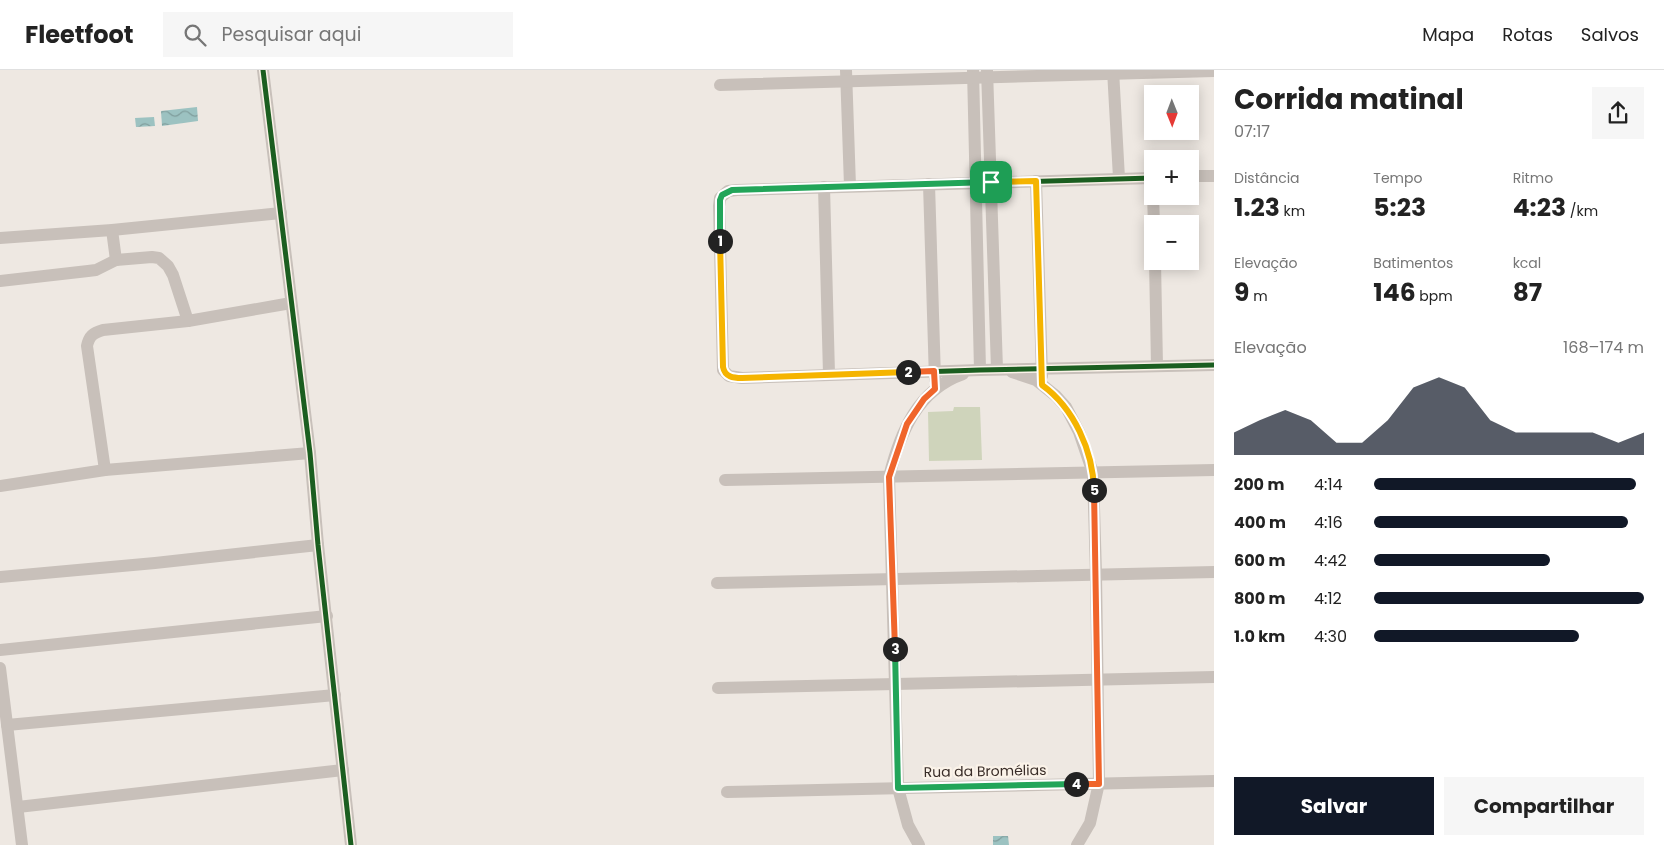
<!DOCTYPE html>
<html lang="pt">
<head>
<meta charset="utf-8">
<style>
  :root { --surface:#fff; --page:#f6f6f6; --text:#222; --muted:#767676; --line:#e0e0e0; --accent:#111827 }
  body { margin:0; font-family:Poppins,sans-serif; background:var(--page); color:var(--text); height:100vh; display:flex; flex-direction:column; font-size:19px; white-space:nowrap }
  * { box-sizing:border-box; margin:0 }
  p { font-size:16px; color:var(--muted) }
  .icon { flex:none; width:28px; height:28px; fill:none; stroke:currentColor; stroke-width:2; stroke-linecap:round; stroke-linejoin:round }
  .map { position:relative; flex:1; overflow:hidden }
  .drawer { display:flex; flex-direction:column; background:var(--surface); width:450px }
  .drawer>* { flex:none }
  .needle { width:32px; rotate:179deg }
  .buttons { position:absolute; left:1144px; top:15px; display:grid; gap:10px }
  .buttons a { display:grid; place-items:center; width:55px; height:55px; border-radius:0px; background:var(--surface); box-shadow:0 2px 12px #0003; font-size:25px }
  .pin { position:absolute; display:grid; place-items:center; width:42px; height:42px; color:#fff; margin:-21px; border-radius:10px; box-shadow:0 2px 8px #0006 }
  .km { position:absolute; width:25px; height:25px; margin:-12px; border-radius:50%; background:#222; color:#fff; font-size:14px; line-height:25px; text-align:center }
  .round { display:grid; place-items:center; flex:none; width:52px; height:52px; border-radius:0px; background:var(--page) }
  .headline { display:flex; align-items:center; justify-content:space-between; height:85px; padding:0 20px }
  h1 { font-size:28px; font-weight:700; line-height:38px }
  .stats { display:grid; grid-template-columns:repeat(3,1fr); gap:8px; height:85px; padding:5px 20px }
  .stats div { display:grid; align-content:center }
  .stats b { font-size:25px; font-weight:700 }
  .stats small { font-size:14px; font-weight:400 }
  .stats p { font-size:14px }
  .chart { height:140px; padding:10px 20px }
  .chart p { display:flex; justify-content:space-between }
  .chart svg { width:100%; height:90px; margin-top:5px; fill:var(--accent); opacity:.7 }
  .button { display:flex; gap:10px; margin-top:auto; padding:10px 20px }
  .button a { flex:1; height:58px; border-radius:0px; background:var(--accent); color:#fff; font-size:20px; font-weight:700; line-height:58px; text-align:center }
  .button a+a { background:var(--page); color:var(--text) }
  ul { padding:0 20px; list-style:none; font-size:16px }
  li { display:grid; grid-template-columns:80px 60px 1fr; align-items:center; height:38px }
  li i { height:12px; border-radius:6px; background:var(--accent) }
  header { display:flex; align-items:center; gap:30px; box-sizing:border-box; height:70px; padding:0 25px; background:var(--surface); border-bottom:1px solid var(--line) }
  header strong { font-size:24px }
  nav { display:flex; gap:28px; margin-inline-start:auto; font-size:18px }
  .search { width:350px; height:45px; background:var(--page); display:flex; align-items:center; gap:12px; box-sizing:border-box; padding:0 18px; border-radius:0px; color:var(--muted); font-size:19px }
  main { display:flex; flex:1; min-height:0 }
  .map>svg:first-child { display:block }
  .garden { fill:#cfd4bb }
  .water { fill:url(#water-waves) }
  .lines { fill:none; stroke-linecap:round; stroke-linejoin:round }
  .minor { stroke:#c8c0ba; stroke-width:12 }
  .cycleway-casing { stroke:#fbf3e9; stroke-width:8 }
  .cycleway { stroke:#1b5e20; stroke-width:5 }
  .split-1-casing { stroke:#fff; stroke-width:10 }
  .split-2-casing { stroke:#fff; stroke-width:10 }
  .split-3-casing { stroke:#fff; stroke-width:10 }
  .split-4-casing { stroke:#fff; stroke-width:10 }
  .split-5-casing { stroke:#fff; stroke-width:10 }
  .split-6-casing { stroke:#fff; stroke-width:10 }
  .split-1 { stroke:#22a559; stroke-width:6 }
  .split-2 { stroke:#f5b400; stroke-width:6 }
  .split-3 { stroke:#f0652b; stroke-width:6 }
  .split-4 { stroke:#22a559; stroke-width:6 }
  .split-5 { stroke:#f0652b; stroke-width:6 }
  .split-6 { stroke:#f5b400; stroke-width:6 }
  .labels { text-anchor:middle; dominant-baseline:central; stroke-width:4.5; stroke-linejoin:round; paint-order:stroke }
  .street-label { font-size:14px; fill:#392d28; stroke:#fbf3e9 }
</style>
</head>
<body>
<header>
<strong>Fleetfoot</strong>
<div class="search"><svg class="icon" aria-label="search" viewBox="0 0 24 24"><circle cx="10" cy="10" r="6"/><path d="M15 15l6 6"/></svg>Pesquisar aqui</div>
<nav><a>Mapa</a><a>Rotas</a><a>Salvos</a></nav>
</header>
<main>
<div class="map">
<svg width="1214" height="775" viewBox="0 0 1214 775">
  <defs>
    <pattern id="water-waves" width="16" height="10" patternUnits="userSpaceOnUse" patternTransform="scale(1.25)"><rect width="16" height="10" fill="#9cc2c1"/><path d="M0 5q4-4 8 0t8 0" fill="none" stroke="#809e9d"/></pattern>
  </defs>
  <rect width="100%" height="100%" fill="#eee8e2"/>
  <path class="garden" d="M 954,337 L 980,337 L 982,390 L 929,391 L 928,342 L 953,341 Z"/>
  <g class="water">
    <path d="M 197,37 L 198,51 L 162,56 L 161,41 Z"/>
    <path d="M 154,47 L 155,56 L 136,57 L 135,48 Z"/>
    <path d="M 993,766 L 1008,766 L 1009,775 L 993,775 Z"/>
  </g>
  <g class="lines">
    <g class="minor">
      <path d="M 263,0 L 310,383 L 318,475 L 351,775"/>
      <path d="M 846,0 L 850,116"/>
      <path d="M 973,0 L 980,300"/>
      <path d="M 987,0 L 997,299"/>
      <path d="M 1113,0 L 1119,108"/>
      <path d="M 720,15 L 1214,1"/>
      <path d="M 1190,106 L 1214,106"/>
      <path d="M 1152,108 L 737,120 L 728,121 L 720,128 L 719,136 L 723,300 L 729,306 L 742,308 L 980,300 L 1214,295"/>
      <path d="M 1036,111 L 1042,306"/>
      <path d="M 929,114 L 935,309"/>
      <path d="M 824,117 L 829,304"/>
      <path d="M 1153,126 L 1154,154"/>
      <path d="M 112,160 L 116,190"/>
      <path d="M 0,168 L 112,160 L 281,143"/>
      <path d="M 1155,191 L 1157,296"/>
      <path d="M 0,211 L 88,201 L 96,200 L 116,190 L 152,187 L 159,188 L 168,196 L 173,205 L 188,251"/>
      <path d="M 1012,302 L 1036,310 L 1056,326 L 1066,337 L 1079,362 L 1093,403 L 1096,504 L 1099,713 L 1090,753 L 1077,775"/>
      <path d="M 105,400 L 87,276 C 89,266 93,263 103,260 L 188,251 L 291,233"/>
      <path d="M 725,410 L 1214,400"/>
      <path d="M 0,416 L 105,400 L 310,383"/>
      <path d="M 0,507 L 155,493 L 318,475"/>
      <path d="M 717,513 L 1214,502"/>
      <path d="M 0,580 L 327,546"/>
      <path d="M 0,598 L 22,775"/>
      <path d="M 718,618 L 1214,607"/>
      <path d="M 7,655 L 335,625"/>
      <path d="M 727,722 L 1214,711"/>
      <path d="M 18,737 L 343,700"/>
      <path d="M 919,775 L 908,755 L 898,718 L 889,407 C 900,363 917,320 963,304"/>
    </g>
    <g class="cycleway-casing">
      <g id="cycleway">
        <path d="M 263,0 L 310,383 L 318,475 L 351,775"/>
        <path d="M 1152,108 L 737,120 L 728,121 L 720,128 L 719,136 L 723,300 L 729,306 L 742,308 L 980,300 L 1214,295"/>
      </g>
    </g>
    <use href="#cycleway" class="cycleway"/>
  </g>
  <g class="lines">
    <g class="split-1-casing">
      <path id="split-1" d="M 720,171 L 720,130 L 722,125 L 732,120 L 991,112"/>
    </g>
    <g class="split-2-casing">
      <path id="split-2" d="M 720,171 L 723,297 C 725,307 733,308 742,308 L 908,302"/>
    </g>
    <g class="split-3-casing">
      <path id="split-3" d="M 895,579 L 889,407 L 907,354 L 924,329 L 935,319 L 934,301 L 908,302"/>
    </g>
    <g class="split-4-casing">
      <path id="split-4" d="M 895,579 L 898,718 L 1076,714"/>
    </g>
    <g class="split-5-casing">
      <path id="split-5" d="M 1076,714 L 1099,714 L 1094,420"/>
    </g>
    <g class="split-6-casing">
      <path id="split-6" d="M 991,112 L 1036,111 L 1042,315 C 1074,338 1093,381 1094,420"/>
    </g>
    <use href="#split-1" class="split-1"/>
    <use href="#split-2" class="split-2"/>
    <use href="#split-3" class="split-3"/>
    <use href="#split-4" class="split-4"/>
    <use href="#split-5" class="split-5"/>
    <use href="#split-6" class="split-6"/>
  </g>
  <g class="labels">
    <g class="street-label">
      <text transform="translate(985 701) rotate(-1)">Rua da Bromélias</text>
    </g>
  </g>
</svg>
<div class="buttons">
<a><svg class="needle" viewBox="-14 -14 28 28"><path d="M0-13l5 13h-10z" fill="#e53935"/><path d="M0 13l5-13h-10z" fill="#767676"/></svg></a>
<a>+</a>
<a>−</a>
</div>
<div class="pin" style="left:991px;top:112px;background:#1e9e55"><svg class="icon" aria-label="arrive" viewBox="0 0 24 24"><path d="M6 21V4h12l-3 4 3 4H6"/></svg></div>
<b class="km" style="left:720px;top:171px">1</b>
<b class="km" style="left:908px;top:302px">2</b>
<b class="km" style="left:895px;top:579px">3</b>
<b class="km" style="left:1076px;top:714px">4</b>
<b class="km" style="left:1094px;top:420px">5</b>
</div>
<section class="drawer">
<div class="headline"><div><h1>Corrida matinal</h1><p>07:17</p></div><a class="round"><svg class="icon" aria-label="share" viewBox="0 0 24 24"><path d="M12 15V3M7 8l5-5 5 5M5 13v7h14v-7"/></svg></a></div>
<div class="stats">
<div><p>Distância</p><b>1.23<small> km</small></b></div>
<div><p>Tempo</p><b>5:23</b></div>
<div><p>Ritmo</p><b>4:23<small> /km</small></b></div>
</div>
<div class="stats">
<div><p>Elevação</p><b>9<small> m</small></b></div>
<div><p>Batimentos</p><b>146<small> bpm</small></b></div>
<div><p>kcal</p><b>87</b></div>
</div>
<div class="chart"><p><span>Elevação</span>168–174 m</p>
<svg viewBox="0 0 160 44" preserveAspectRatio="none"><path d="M0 44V33L10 27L20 22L30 27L40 38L50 38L60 27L70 11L80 6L90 11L100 27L110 33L120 33L130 33L140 33L150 38L160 33V44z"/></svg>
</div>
<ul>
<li><b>200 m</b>4:14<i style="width:97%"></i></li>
<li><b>400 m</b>4:16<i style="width:94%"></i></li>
<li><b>600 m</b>4:42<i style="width:65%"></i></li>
<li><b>800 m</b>4:12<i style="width:100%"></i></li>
<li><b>1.0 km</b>4:30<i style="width:76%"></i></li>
</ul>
<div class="button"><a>Salvar</a><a>Compartilhar</a></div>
</section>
</main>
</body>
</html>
